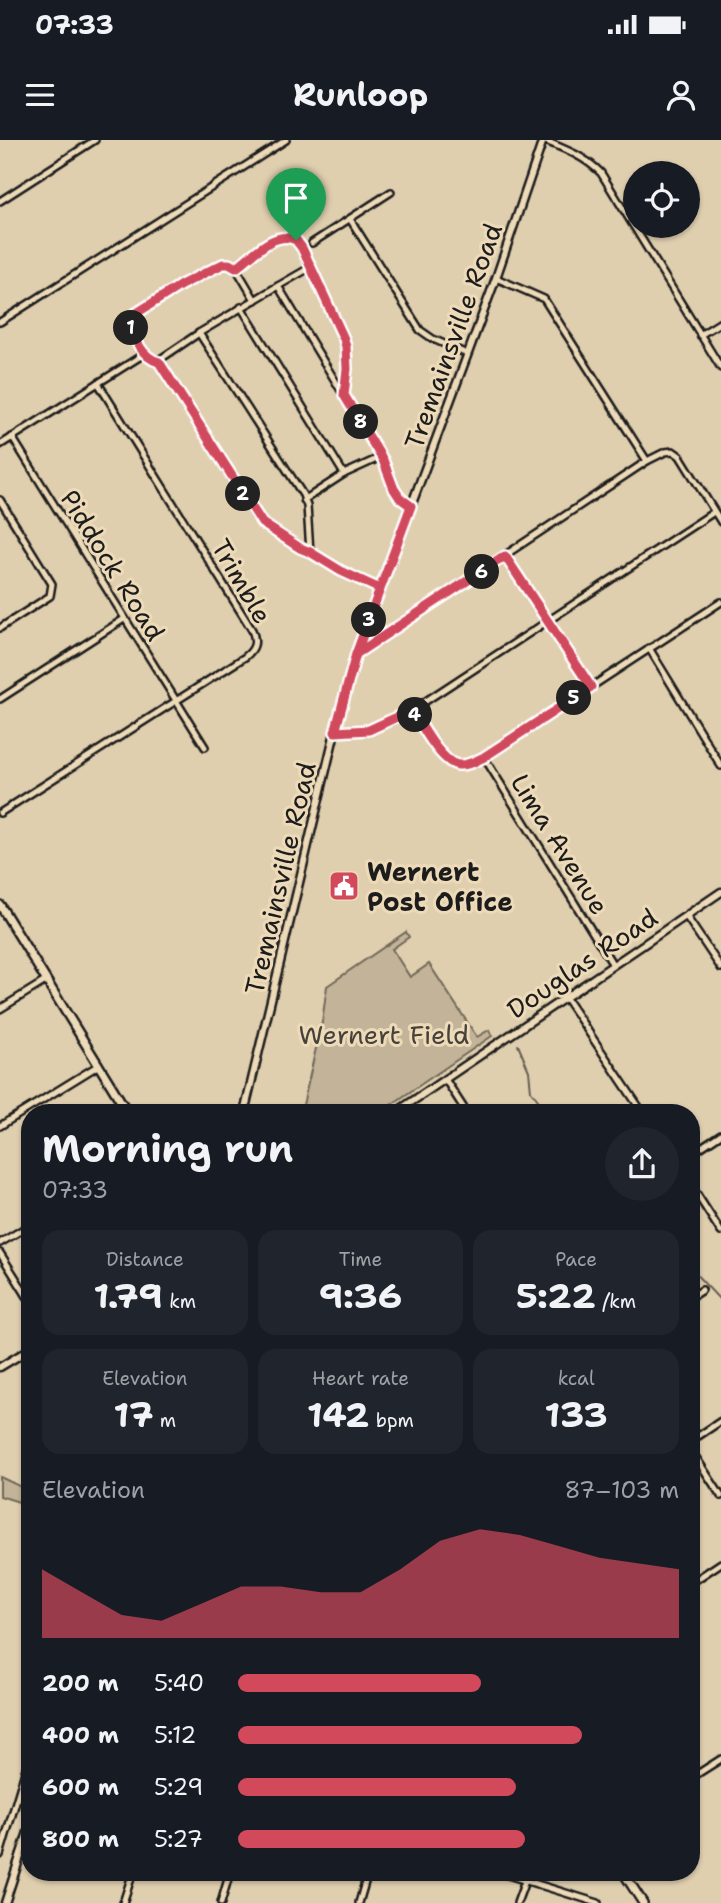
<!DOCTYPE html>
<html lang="en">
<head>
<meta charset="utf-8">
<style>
  :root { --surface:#171b24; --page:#20242c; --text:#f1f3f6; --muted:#9ea1a6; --accent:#d1495b }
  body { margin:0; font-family:"Shantell Sans",sans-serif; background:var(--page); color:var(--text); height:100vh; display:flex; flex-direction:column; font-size:26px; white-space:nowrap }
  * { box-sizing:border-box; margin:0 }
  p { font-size:23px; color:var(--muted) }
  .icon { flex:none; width:38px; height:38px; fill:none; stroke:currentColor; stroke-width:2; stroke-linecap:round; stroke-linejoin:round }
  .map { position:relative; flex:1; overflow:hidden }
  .sheet { position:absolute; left:21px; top:964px; width:679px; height:777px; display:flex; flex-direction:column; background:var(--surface); border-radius:28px; box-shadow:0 2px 5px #0004 }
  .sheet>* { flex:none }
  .tools { position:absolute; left:623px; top:21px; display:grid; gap:14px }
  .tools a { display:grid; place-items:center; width:77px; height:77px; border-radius:50%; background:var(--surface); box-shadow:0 2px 5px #0004; font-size:35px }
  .pin { position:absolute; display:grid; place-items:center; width:60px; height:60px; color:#fff; margin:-72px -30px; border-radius:50% 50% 50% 0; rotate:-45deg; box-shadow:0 0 7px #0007 }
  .pin .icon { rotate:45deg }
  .km { position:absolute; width:35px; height:35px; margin:-18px; border-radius:50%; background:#222; color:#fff; font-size:19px; line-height:35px; text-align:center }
  .round { display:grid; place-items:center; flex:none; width:74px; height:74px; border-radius:37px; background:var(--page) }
  .head { display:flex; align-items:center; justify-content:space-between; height:119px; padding:0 21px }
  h1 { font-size:38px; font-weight:700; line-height:52px }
  .metrics { display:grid; grid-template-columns:repeat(3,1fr); gap:10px; height:119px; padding:7px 21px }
  .metrics div { display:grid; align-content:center; border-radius:18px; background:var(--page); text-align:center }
  .metrics b { font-size:35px; font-weight:700 }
  .metrics small { font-size:19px; font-weight:400 }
  .metrics p { font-size:19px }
  .chart { height:196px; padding:14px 21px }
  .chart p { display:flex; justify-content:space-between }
  .chart svg { width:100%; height:126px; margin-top:7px; fill:var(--accent); opacity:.7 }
  ul { padding:0 21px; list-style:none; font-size:23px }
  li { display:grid; grid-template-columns:112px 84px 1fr; align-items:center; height:52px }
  li i { height:18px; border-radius:9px; background:var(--accent) }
  .status { display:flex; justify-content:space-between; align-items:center; height:49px; padding:0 35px; background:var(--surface); direction:ltr }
  .status svg { height:19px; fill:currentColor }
  header { display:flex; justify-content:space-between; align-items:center; height:91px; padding:0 21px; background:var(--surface); font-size:32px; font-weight:700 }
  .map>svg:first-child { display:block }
  .green { fill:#c3b499; stroke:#70685a; stroke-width:2 }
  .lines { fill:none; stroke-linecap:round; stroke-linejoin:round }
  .stream { stroke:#665f53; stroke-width:2 }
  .minor-casing { stroke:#1c1c1c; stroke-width:10 }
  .tertiary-casing { stroke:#1c1c1c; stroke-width:11 }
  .secondary-casing { stroke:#1c1c1c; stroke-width:12 }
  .minor { stroke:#eddab8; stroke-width:5 }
  .tertiary { stroke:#eddab8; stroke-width:6 }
  .secondary { stroke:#eddab8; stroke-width:7 }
  .route-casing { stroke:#fff; stroke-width:14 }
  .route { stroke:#d1495b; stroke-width:9 }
  .labels { text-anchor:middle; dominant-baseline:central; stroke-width:6; stroke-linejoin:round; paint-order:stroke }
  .street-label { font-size:26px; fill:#1c1c1c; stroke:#eddab8 }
  .poi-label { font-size:26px; font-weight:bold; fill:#1c1c1c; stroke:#eddab8; text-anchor:start }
  .park-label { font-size:26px; fill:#46423b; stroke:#eddab8 }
</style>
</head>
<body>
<div class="status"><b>07:33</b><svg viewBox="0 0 49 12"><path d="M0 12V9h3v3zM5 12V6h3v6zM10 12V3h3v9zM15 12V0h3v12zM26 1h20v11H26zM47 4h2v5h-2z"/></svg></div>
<header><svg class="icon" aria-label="menu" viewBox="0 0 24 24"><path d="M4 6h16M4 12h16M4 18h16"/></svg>Runloop<svg class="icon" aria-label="person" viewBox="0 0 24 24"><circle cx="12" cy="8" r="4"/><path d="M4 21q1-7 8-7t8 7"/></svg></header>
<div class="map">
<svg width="721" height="1763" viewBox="0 0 721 1763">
  <rect width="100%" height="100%" fill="#e0cfaf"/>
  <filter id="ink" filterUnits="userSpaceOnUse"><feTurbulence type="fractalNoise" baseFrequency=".0143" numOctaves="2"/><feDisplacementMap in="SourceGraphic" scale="14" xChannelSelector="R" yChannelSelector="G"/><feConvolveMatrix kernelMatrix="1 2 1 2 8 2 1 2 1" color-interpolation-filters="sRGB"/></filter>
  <g filter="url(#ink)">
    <g class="green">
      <path d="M 406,792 L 409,797 L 392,809 L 410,837 L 429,824 L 477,897 L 489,890 L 492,896 L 379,973 L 304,973 L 301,967 L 303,965 L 322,882 L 327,846 Z"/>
      <path d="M 0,1337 L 30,1351 L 30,1360 L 22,1363 L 0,1356 Z"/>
    </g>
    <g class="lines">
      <g class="stream">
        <path d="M 518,905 L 529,931 L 531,951 L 548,973"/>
        <path d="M 691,1129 L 721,1161"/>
      </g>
      <g class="minor-casing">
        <g id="minor">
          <path d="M 543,0 C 565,9 584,16 601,33 L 721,228"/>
          <path d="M 0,61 L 95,0"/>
          <path d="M 350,79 L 420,190 L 433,199 L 467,214"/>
          <path d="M 312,103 L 391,52"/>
          <path d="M 236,128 C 246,120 275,94 289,97 C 295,98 298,103 301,108 L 344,199 C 349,217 346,236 344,255"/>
          <path d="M 496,138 L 544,159 L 647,321"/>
          <path d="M 278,146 L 311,127"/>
          <path d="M 241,167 L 344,334"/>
          <path d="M 0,182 L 286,0"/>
          <path d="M 199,193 L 159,220 L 159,222 L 256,376 C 266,387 273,389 285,397 C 293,403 301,408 310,412"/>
          <path d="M 700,195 L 721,182"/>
          <path d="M 159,222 C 142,217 133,197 129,180 L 132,176 L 181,145 L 223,124 L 229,124 L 236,128 L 255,160"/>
          <path d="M 12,297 L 205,607"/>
          <path d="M 0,305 L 141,216"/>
          <path d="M 0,360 L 52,444 L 50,456 L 0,488"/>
          <path d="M 304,360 L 344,334 L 381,317"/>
          <path d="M 505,417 L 591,546"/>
          <path d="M 380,449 L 341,431 L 310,412 L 307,366 L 303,355 L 199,193 L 278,146 L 381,317 L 394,349 L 400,358 L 411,366"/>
          <path d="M 649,508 L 721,626"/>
          <path d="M 356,514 L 647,321 L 665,312 L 673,311 L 680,316 L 721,382"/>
          <path d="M 0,559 L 124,479"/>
          <path d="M 412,570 C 421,584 441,623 458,625 C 467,626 476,621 484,617 L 613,825"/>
          <path d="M 335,592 L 369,590 L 403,576 L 714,372"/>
          <path d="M 484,617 L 721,462"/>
          <path d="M 0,673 L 245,517 C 255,509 257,502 252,490 L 98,243"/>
          <path d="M 686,776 L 721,828"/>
          <path d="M 565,857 L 643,973"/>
          <path d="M 0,869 L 47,840"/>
          <path d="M 445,939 L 467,973"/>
          <path d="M 0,986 L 99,925"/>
          <path d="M 691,1014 L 721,994"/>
          <path d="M 691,1045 L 721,1092"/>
          <path d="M 0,1103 L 30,1085"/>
          <path d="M 0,1113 L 30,1161"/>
          <path d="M 691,1157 L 702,1150"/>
          <path d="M 691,1301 L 721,1281"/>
          <path d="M 691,1310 L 721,1356"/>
          <path d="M 691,1443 L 721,1423"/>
          <path d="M 691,1638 L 721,1619"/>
          <path d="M 0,1715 L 30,1615"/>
          <path d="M 498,1732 L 598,1763"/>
          <path d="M 123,1763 L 133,1732"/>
          <path d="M 221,1763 L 230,1732"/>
          <path d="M 359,1763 L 368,1732"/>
          <path d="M 517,1763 L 525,1741"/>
        </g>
      </g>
      <g class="tertiary-casing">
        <g id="tertiary">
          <path d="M 244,973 L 335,592 L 356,514 L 496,138 L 543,0"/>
          <path d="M 395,973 L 721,752"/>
          <path d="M 0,1227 L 30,1209"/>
          <path d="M 5,1763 L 30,1686"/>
        </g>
      </g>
      <g class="secondary-casing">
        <g id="secondary">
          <path d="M 0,765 L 128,973"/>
          <path d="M 623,1732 L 643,1763"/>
        </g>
      </g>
      <use href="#minor" class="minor"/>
      <use href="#tertiary" class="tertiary"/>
      <use href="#secondary" class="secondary"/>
    </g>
  </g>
  <g class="lines" filter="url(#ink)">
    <g class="route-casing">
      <path id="route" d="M 296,100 C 275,89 252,116 236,128 L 229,124 L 223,124 L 181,145 L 132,176 L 129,180 C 133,197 142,218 159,222 L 262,383 L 300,408 L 310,412 L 341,431 L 380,449 L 356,514 L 335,592 L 369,590 L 412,570 C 421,584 441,623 458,625 C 467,626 476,621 484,617 L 591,547 L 505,416 L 356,514 L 411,366 L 400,358 L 394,349 L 383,320 L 344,255 L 347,229 L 346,207 L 344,199 L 302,108 L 296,100"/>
    </g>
    <use href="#route" class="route"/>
  </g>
  <defs>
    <g id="civic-square" transform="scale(1.575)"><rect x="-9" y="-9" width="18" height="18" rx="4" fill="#d1495b" stroke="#eddab8"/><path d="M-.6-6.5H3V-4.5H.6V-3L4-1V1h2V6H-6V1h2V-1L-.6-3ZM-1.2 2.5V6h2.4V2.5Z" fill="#fff"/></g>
  </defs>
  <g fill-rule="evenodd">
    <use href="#civic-square" x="344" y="746"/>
  </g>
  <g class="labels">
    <g class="street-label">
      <text transform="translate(453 196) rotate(-70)">Tremainsville Road</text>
      <text transform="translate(113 425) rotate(58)">Piddock Road</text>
      <text transform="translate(242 441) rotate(60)">Trimble</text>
      <text transform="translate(560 704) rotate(58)">Lima Avenue</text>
      <text transform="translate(280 738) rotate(-77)">Tremainsville Road</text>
      <text transform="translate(582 823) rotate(-34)">Douglas Road</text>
    </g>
    <g class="poi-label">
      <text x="367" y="731">Wernert<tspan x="367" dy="30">Post Office</tspan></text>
    </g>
    <g class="park-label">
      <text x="384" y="894">Wernert Field</text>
    </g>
  </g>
</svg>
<div class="tools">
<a><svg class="icon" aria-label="locate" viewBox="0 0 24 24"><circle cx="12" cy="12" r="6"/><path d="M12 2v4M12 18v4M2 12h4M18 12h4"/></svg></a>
</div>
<div class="pin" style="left:296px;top:100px;background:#1e9e55"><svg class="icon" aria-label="arrive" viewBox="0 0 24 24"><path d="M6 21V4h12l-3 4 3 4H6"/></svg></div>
<b class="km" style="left:131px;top:188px">1</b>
<b class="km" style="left:243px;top:354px">2</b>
<b class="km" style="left:369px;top:480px">3</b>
<b class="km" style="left:415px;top:575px">4</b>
<b class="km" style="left:574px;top:558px">5</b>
<b class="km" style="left:482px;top:432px">6</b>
<b class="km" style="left:361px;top:282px">8</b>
<section class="sheet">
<div class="head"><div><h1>Morning run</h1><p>07:33</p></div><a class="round"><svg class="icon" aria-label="share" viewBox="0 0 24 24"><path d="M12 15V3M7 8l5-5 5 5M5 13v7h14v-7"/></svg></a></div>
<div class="metrics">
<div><p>Distance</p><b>1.79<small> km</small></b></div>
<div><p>Time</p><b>9:36</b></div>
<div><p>Pace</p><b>5:22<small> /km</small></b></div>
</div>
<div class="metrics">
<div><p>Elevation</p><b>17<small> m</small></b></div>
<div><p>Heart rate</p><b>142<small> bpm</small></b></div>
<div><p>kcal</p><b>133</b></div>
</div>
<div class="chart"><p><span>Elevation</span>87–103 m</p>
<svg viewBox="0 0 160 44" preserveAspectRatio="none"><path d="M0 44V20L10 28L20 36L30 38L40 32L50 26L60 26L70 28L80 28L90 20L100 10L110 6L120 8L130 12L140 16L150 18L160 20V44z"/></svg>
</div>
<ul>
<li><b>200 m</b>5:40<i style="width:55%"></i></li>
<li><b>400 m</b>5:12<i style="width:78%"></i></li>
<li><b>600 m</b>5:29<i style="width:63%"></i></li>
<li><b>800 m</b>5:27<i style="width:65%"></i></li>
</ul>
</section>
</div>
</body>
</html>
